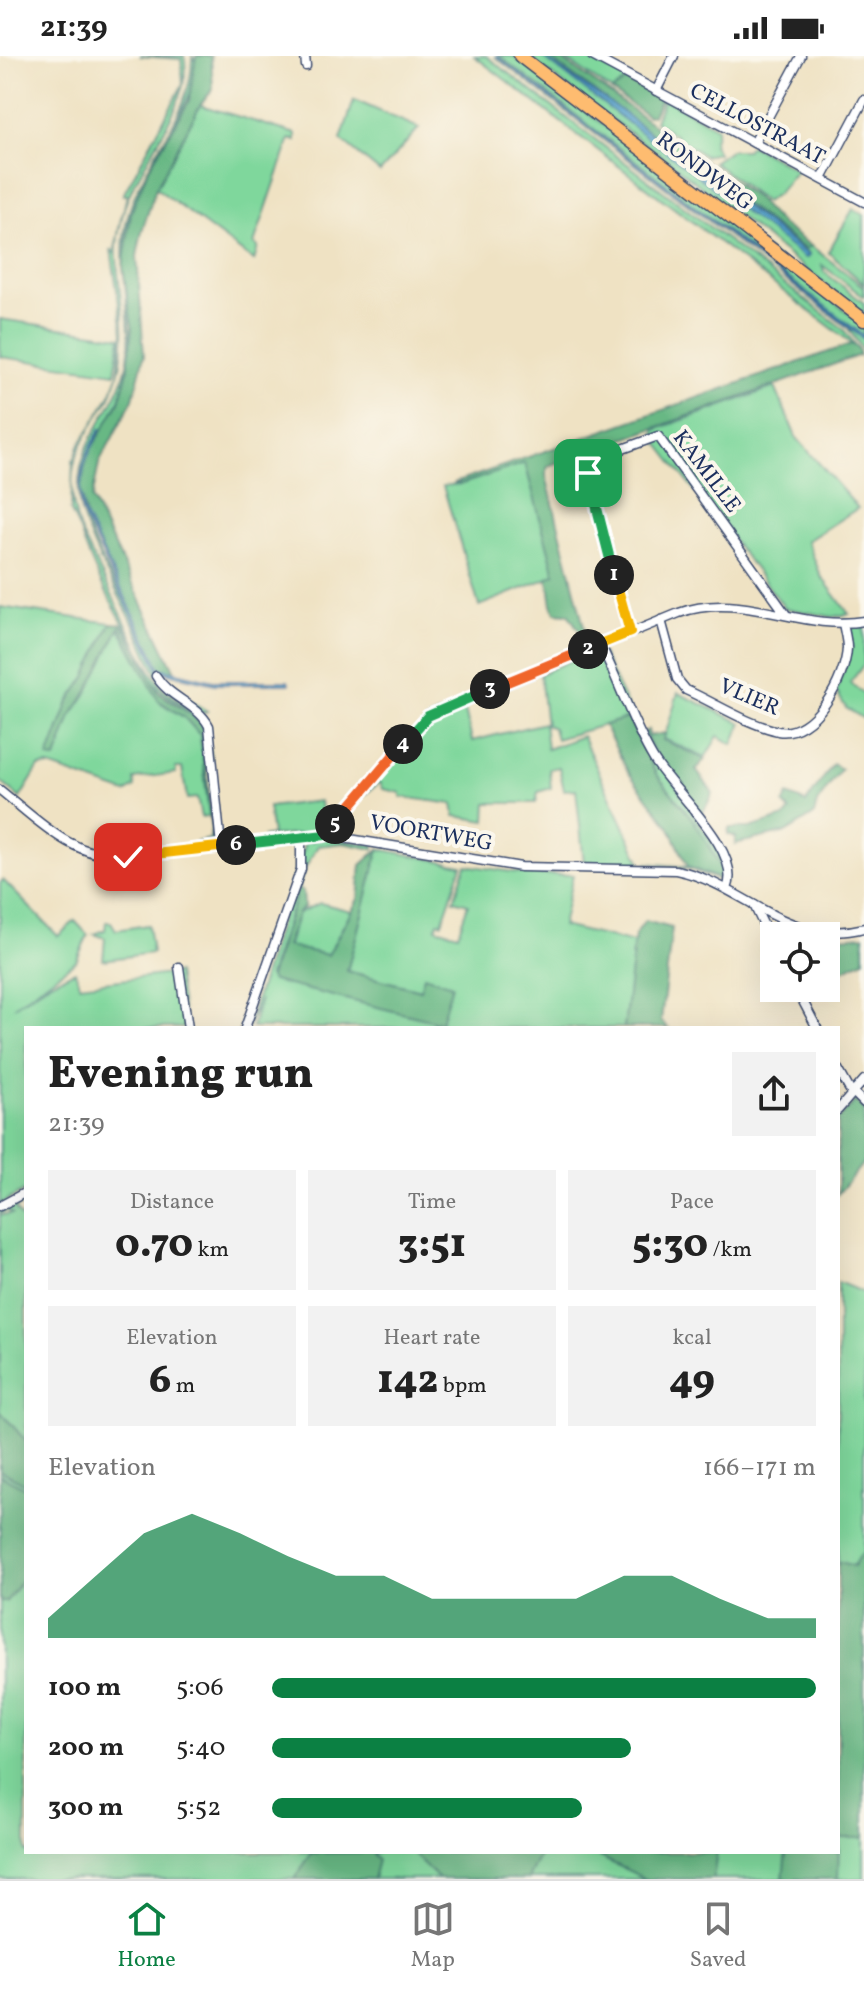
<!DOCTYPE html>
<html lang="en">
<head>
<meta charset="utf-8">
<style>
  :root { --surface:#fff; --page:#f2f2f2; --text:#222; --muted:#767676; --line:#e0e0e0; --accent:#0b8043 }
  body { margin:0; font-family:Vollkorn,serif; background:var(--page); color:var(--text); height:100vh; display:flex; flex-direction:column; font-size:30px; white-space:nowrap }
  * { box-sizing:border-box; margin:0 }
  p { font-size:26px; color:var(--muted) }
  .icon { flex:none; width:44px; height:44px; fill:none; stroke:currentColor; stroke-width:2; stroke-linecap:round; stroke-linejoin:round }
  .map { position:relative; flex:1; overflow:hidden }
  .drawer { position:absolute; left:24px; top:970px; width:816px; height:828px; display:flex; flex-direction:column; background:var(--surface); border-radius:0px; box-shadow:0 8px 32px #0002 }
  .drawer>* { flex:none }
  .controls { position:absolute; left:760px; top:866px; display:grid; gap:16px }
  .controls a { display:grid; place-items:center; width:80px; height:80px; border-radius:0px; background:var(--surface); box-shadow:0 8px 32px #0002; font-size:40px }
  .pin { position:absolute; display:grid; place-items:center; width:68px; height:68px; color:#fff; margin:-34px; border-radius:16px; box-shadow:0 4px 12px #0006 }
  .km { position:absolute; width:40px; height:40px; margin:-20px; border-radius:50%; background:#222; color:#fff; font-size:22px; line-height:40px; text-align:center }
  .round { display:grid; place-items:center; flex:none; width:84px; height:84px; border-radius:0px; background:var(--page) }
  .head { display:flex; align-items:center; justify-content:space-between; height:136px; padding:0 24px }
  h1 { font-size:44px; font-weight:800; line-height:60px }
  .figures { display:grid; grid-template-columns:repeat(3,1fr); gap:12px; height:136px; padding:8px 24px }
  .figures div { display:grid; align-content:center; border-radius:0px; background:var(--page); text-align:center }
  .figures b { font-size:40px; font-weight:800 }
  .figures small { font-size:22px; font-weight:400 }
  .figures p { font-size:22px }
  .chart { height:224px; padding:16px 24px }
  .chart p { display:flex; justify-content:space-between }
  .chart svg { width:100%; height:144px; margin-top:8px; fill:var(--accent); opacity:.7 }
  ul { padding:0 24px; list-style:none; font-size:26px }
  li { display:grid; grid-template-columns:128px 96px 1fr; align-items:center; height:60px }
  li i { height:20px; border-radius:10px; background:var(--accent) }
  .status { display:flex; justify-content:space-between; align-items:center; height:56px; padding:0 40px; background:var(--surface); direction:ltr }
  .status svg { height:22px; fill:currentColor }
  .tabs { display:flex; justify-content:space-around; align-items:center; height:112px; border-top:2px solid var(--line); background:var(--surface); font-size:22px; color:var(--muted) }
  .tabs a { display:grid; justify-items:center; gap:4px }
  .tabs .on { color:var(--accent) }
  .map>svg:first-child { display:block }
  .green { fill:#7fd79c; stroke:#4d837d; stroke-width:2; fill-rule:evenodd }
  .forest { fill:#67b884; stroke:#417471; stroke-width:2 }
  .water { fill:#57a8d1; stroke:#396c98; stroke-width:2 }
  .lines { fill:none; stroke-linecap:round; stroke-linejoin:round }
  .street-casing { stroke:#3b4a6d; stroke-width:11 }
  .primary-casing { stroke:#3b4a6d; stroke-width:15 }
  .street { stroke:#fff; stroke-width:8 }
  .primary { stroke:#febc70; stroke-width:12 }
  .split-1-casing { stroke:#fff; stroke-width:16 }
  .split-2-casing { stroke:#fff; stroke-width:16 }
  .split-3-casing { stroke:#fff; stroke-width:16 }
  .split-4-casing { stroke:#fff; stroke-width:16 }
  .split-5-casing { stroke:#fff; stroke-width:16 }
  .split-6-casing { stroke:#fff; stroke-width:16 }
  .split-7-casing { stroke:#fff; stroke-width:16 }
  .split-1 { stroke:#22a559; stroke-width:10 }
  .split-2 { stroke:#f5b400; stroke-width:10 }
  .split-3 { stroke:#f0652b; stroke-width:10 }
  .split-4 { stroke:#22a559; stroke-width:10 }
  .split-5 { stroke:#f0652b; stroke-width:10 }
  .split-6 { stroke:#22a559; stroke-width:10 }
  .split-7 { stroke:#f5b400; stroke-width:10 }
  .labels { text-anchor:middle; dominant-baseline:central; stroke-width:8; stroke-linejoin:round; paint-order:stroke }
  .street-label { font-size:22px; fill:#1b2f5e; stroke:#fbf7ec }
</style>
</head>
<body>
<div class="status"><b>21:39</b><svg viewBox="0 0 49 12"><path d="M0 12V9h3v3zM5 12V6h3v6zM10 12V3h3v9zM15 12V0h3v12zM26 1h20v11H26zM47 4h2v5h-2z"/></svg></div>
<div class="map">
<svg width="864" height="1823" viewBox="0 0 864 1823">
  <rect width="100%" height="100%" fill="#fbf7ec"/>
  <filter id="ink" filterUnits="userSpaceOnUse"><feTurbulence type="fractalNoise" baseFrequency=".0125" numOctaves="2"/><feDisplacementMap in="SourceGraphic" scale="16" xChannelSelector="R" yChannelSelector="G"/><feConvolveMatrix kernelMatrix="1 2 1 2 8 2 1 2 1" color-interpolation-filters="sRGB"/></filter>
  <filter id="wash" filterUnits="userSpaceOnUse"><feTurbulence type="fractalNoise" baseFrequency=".006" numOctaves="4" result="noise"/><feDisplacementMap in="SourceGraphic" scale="32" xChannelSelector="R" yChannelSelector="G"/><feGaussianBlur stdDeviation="1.8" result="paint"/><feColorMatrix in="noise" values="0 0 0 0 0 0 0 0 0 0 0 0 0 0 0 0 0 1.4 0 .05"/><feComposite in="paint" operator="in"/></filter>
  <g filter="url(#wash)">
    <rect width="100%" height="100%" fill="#efe2c3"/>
    <g class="green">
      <path d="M 139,0 L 184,0 C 195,40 142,105 127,144 C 105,199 126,234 123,287 C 121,336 99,352 80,392 C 48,456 120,559 151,615 L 162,632 L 206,666 L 217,785 L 198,791 L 197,786 L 211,787 L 215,782 C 213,751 215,706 206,677 C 198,648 151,643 148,612 L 70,454 L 71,454 L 73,404 L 74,405 L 79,390 L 109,343 L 118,319 L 123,276 L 111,193 L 114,197 L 127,139 L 123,139 L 183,28 L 181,3 Z"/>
      <path d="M 192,0 C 211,26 157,86 148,114 C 143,130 131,149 127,171 C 116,227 140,278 123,333 C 110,376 69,402 82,454 C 96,510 144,566 159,615 L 176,636 L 207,655 L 203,657 C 186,647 168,636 157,618 C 148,603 142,585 134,569 C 116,533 94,497 82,459 C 77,443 78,427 81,411 C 90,368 125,345 129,294 C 133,246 114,206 129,156 C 145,101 193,59 192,0 Z"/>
      <path d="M 474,0 L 486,0 L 842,272 L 858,292 Z"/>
      <path d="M 494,0 L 864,283 L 864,295 L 847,271 Z"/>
      <path d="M 499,0 L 514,0 L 864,269 L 864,280 Z"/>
      <path d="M 526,0 L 547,0 L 804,193 L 811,190 L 864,231 L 864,241 L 822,209 L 824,216 L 864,247 L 864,259 L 675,110 ZM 617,52 L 809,198 L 807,202 L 619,59 Z"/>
      <path d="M 561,0 L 584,0 L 633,26 L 612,35 Z"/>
      <path d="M 664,42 L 717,72 L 713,89 L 718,97 L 704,100 L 655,65 Z"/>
      <path d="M 354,44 L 419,72 L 380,116 L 341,84 Z"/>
      <path d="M 200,49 L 296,78 L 296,85 L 290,83 L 254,188 L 258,191 L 254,205 L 156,132 Z"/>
      <path d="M 751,89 L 797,114 L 778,137 L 765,146 L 713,106 L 730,94 L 746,94 Z"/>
      <path d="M 853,153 L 864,159 L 864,228 L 828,196 Z"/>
      <path d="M 0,263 L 121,281 L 115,317 L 0,301 Z"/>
      <path d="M 775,331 L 796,381 L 858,452 L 807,485 L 821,520 L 849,558 L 832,561 L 785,552 L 654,382 L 655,374 Z"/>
      <path d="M 525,407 L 556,519 L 479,550 L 443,430 L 462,428 Z"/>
      <path d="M 0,551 L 111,567 L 86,621 L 69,646 L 48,702 L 56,703 L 71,660 L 88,635 L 118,570 L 161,647 L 185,662 L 200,679 L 209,760 L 201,761 L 197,742 L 187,743 L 182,712 L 176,712 L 176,717 L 134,723 L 135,731 L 126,737 L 49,710 L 39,711 L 20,742 L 0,725 Z"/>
      <path d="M 864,567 L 864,608 L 850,627 L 864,638 L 864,663 L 846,652 L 836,635 L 852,591 L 851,570 Z"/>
      <path d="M 596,593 L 600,594 L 637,669 L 727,810 L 725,826 L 689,813 L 646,807 L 688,811 L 719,823 L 726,820 L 694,765 L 656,718 L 628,662 L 556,683 L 553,672 L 546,669 L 540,618 Z"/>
      <path d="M 502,630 L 504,633 L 464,650 L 472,685 L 544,667 L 547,693 L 582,680 L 641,807 L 584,807 L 576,733 L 564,734 L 559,711 L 549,713 L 551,732 L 538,736 L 536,747 L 487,747 L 486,765 L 455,760 L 453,748 L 401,741 L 401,737 L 383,733 L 380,726 L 361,742 L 429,662 Z"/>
      <path d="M 678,637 L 742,667 L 733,688 L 718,680 L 705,702 L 664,683 Z"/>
      <path d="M 320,745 L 323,776 L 262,781 L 272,779 L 268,751 Z"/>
      <path d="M 327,782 L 374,789 L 374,793 L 343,787 L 318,790 L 304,814 L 269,920 L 272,925 L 435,965 L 433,972 L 252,972 L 260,943 L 247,972 L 305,786 Z"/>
      <path d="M 379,793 L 462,809 L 442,867 L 438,866 L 436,872 L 458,878 L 468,848 L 454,844 L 466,809 L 526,818 L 573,819 L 562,870 L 634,887 L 624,972 L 439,972 L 451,929 L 424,921 L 420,934 L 347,915 Z"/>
      <path d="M 3,824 L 58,880 L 75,865 L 88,879 L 76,905 L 14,950 L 51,926 L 75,915 L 80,929 L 177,917 L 185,972 L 26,972 L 26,1134 L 0,1148 L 0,827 Z"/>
      <path d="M 320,847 L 351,855 L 328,899 L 287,892 L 298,857 Z"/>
      <path d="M 106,866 L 111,866 L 116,874 L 148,869 L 152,897 L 103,904 L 105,882 L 94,878 L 105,874 Z"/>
      <path d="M 26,1138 L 23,1145 L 26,1146 L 15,1153 L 26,1168 L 26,1796 L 838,1796 L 838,1226 L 864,1237 L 864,1823 L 0,1823 L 0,1159 L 12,1158 L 7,1154 L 0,1157 L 0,1154 Z"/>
    </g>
    <g class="forest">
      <path d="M 196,0 L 211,0 L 213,33 L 200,49 L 156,132 L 142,175 L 137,200 L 144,300 L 133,343 L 99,407 L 92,443 L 175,616 L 160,613 L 87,465 L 80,435 L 87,400 L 119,346 L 128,315 L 132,270 L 123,212 L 131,157 L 147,116 L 189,45 Z"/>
      <path d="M 547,0 L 557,0 L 756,142 L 781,168 L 811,190 L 805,193 Z"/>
      <path d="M 625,25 L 662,41 L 653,59 L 648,60 L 612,35 Z"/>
      <path d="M 851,288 L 858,292 L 860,299 L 548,410 L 546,419 L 586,579 L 581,577 L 568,558 L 555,557 C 549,546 552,535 547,522 L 555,518 L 525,407 L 461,428 L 454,427 Z"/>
      <path d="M 111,567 L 122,568 L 159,637 L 193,660 L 203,672 L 213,785 L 197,786 L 210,783 L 211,772 L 200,679 L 185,662 L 158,644 L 120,571 L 88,635 L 71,660 L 56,703 L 48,702 L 69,646 L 86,621 Z"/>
      <path d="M 628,662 L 656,718 L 694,765 L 726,820 L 719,823 L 688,811 L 669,770 L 628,716 L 604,669 Z"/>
      <path d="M 648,674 L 649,680 L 665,677 L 663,684 L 705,703 L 696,714 L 713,737 L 702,758 C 680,733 658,708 644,676 Z"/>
      <path d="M 833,708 L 841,713 L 817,747 L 814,759 L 787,776 L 735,788 L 736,781 L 728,778 L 729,772 L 750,772 L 785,761 L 790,755 L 783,748 L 788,739 L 806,747 Z"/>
      <path d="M 379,793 L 347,915 L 420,934 L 424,920 L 452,929 L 439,972 L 437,965 L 433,972 L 434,965 L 272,925 L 270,921 L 298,833 L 303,835 L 304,851 L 298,857 L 286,890 L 328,899 L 358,843 L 361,809 Z"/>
      <path d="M 645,865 L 672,872 L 661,965 L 668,972 L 624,972 L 635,879 Z"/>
      <path d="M 864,879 L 864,904 L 826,922 L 826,882 Z"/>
      <path d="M 855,1045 L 864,1053 L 864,1106 L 838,1138 L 838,1064 Z"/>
      <path d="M 0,1355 L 26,1385 L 26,1428 L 0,1415 Z"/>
      <path d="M 0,1419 L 26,1432 L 26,1518 L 6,1546 L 0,1546 Z"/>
      <path d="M 861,1498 L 864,1498 L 864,1782 L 839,1782 L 838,1823 L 783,1823 L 786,1796 L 838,1796 L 838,1505 L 854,1510 Z"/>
      <path d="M 372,1796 L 378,1804 L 373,1823 L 294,1823 L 312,1797 Z"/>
      <path d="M 411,1796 L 541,1796 L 528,1823 L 439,1823 Z"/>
      <path d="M 589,1796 L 717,1796 L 713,1823 L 646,1823 Z"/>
    </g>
    <g class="water">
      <path d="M 496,0 L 864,280 L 864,283 Z"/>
      <path d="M 541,0 L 617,52 L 809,200 L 805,202 Z"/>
      <path d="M 101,373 L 85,406 L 80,435 L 83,455 L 160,612 L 213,625 L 288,625 L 289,628 L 215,628 L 159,615 L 82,456 C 76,425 84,398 101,373 Z"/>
    </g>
  </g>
  <g filter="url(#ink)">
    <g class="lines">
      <g class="street-casing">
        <g id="street">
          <path d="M 305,0 L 306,10"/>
          <path d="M 592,0 L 864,146"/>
          <path d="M 656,35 L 674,0"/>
          <path d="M 754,87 L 801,0"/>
          <path d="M 822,123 L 864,44"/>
          <path d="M 661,564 L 677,623 L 686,634 C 715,647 747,668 778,675 C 814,682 846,622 847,592 C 847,584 844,574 843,567"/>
          <path d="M 630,576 L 588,417 L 598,402 L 658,380 L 785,557"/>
          <path d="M 600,588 C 619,625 632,667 653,702 C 671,734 744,795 727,833"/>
          <path d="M 156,620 C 169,642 198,648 209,670 L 221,790"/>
          <path d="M 0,734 C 40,766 73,803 128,801 L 325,779 L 521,811 L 676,814 C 745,828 786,892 864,872"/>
          <path d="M 325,779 L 428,660 L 679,557 C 742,534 801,576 864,565"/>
          <path d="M 754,849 L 774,891"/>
          <path d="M 179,911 L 188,972"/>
          <path d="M 796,932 L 817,972"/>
          <path d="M 245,972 L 301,813 L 301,781"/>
          <path d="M 838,1013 L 852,1038"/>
          <path d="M 853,1036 L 864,1047"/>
          <path d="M 838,1054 L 864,1024"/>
          <path d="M 0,1150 L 26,1136"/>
        </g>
      </g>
      <g class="primary-casing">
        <path id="primary" d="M 520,0 L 864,264"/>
      </g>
      <use href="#street" class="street"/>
      <use href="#primary" class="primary"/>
    </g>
  </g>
  <g class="lines" filter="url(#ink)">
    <g class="split-1-casing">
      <path id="split-1" d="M 588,417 L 614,519"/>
    </g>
    <g class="split-2-casing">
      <path id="split-2" d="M 588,593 L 630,576 L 614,519"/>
    </g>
    <g class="split-3-casing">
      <path id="split-3" d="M 490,633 L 588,593"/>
    </g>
    <g class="split-4-casing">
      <path id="split-4" d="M 403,688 L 428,660 L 490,633"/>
    </g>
    <g class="split-5-casing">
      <path id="split-5" d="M 335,768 L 403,688"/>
    </g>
    <g class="split-6-casing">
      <path id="split-6" d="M 236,789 L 325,779 L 335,768"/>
    </g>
    <g class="split-7-casing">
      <path id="split-7" d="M 128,801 L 236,789"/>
    </g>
    <use href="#split-1" class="split-1"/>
    <use href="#split-2" class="split-2"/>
    <use href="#split-3" class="split-3"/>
    <use href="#split-4" class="split-4"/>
    <use href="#split-5" class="split-5"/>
    <use href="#split-6" class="split-6"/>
    <use href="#split-7" class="split-7"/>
  </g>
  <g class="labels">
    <g class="street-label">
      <text transform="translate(757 69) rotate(28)">CELLOSTRAAT</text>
      <text transform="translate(704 116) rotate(37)">RONDWEG</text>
      <text transform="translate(706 416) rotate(53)">KAMILLE</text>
      <text transform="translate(749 642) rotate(23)">VLIER</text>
      <text transform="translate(431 778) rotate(10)">VOORTWEG</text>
    </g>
  </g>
</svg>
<div class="controls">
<a><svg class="icon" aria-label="locate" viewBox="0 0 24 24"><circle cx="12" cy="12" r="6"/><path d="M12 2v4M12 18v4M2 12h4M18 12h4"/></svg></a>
</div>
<div class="pin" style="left:588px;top:417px;background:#1e9e55"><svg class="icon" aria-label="arrive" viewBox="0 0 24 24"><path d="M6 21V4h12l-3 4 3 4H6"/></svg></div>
<div class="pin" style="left:128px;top:801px;background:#d93025"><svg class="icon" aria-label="check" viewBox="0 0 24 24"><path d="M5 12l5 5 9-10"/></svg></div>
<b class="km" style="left:614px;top:519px">1</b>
<b class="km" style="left:588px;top:593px">2</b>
<b class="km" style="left:490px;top:633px">3</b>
<b class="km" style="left:403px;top:688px">4</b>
<b class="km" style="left:335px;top:768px">5</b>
<b class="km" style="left:236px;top:789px">6</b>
<section class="drawer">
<div class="head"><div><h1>Evening run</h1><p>21:39</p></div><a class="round"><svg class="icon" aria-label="share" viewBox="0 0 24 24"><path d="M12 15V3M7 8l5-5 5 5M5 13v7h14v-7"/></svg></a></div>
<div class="figures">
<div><p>Distance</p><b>0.70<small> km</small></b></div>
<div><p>Time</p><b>3:51</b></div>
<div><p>Pace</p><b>5:30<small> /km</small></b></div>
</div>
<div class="figures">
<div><p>Elevation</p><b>6<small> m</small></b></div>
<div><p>Heart rate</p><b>142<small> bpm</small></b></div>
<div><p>kcal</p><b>49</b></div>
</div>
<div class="chart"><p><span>Elevation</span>166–171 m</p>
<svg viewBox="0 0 160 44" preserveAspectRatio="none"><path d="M0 44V38L10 25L20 12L30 6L40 12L50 19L60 25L70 25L80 32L90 32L100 32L110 32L120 25L130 25L140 32L150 38L160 38V44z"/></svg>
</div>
<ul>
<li><b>100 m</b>5:06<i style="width:100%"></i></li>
<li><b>200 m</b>5:40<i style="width:66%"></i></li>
<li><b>300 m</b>5:52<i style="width:57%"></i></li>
</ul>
</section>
</div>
<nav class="tabs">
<a class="on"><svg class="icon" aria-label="home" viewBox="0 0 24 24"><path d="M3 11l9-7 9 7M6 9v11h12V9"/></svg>Home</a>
<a><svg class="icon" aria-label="map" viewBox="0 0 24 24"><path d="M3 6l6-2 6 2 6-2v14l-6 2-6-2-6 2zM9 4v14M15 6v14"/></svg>Map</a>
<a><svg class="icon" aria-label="saved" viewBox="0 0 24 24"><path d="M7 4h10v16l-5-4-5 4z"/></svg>Saved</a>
</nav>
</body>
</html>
